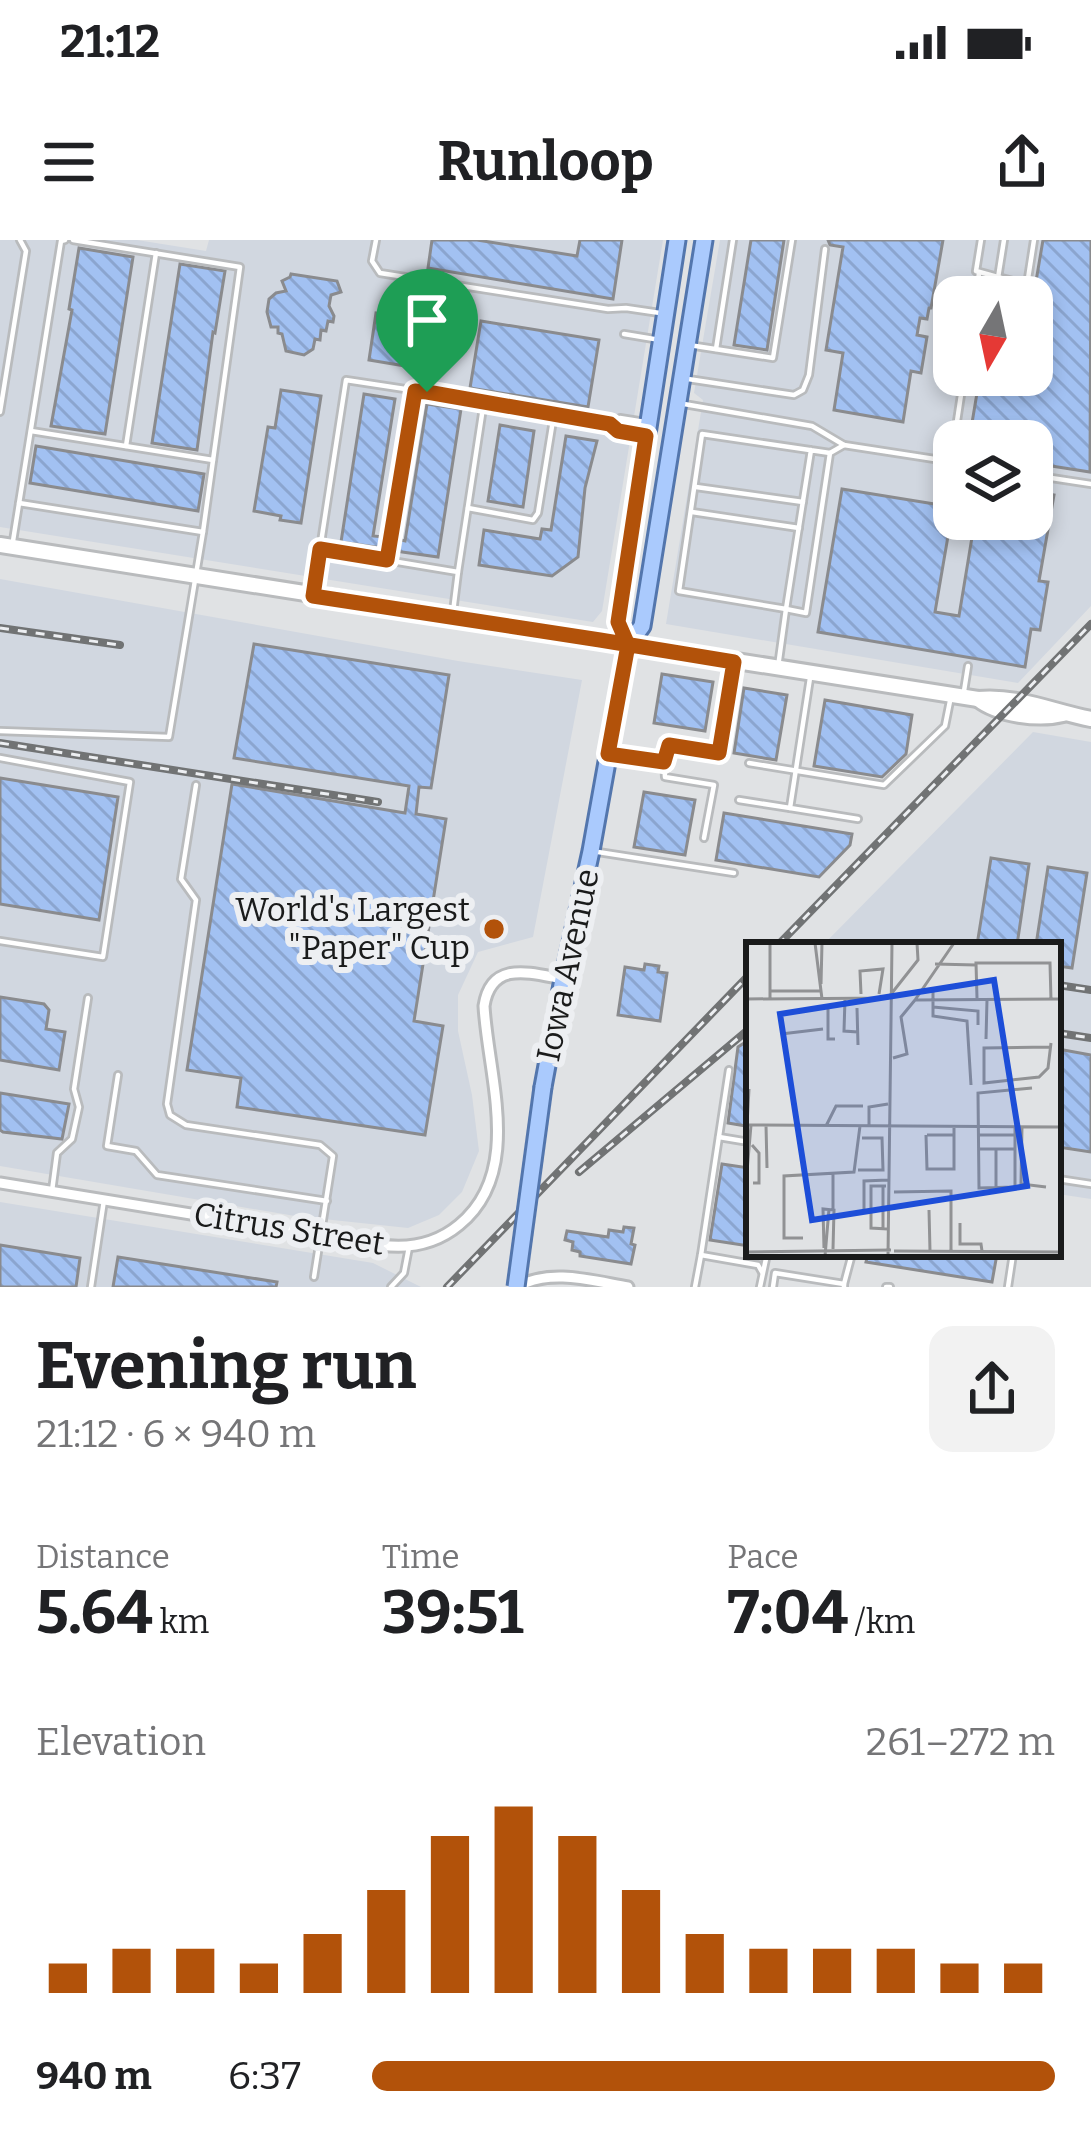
<!DOCTYPE html>
<html lang="en">
<head>
<meta charset="utf-8">
<style>
  :root { --surface:#fff; --page:#f2f2f2; --text:#202124; --muted:#757577; --accent:#b2520a }
  body { margin:0; font-family:Bitter,serif; background:var(--page); color:var(--text); height:100vh; display:flex; flex-direction:column; font-size:45px; white-space:nowrap }
  * { box-sizing:border-box; margin:0 }
  p { font-size:39px; color:var(--muted) }
  .icon { flex:none; width:66px; height:66px; fill:none; stroke:currentColor; stroke-width:2; stroke-linecap:round; stroke-linejoin:round }
  .map { position:relative; height:1047px; overflow:hidden }
  .details { display:flex; flex-direction:column; background:var(--surface); flex:1 }
  .details>* { flex:none }
  .needle { width:78px; rotate:189deg }
  .buttons { position:absolute; left:933px; top:36px; display:grid; gap:24px }
  .buttons a { display:grid; place-items:center; width:120px; height:120px; border-radius:24px; background:var(--surface); box-shadow:0 6px 18px #0003; font-size:60px }
  .pin { position:absolute; display:grid; place-items:center; width:102px; height:102px; color:#fff; margin:-123px -51px; border-radius:50% 50% 50% 0; rotate:-45deg; box-shadow:0 0 12px #0007 }
  .pin .icon { rotate:45deg }
  .round { display:grid; place-items:center; flex:none; width:126px; height:126px; border-radius:24px; background:var(--page) }
  .summary { display:flex; align-items:center; justify-content:space-between; height:204px; padding:0 36px }
  h1 { font-size:66px; font-weight:700; line-height:90px }
  .figures { display:grid; grid-template-columns:repeat(3,1fr); gap:18px; height:204px; padding:12px 36px }
  .figures div { display:grid; align-content:center }
  .figures b { font-size:60px; font-weight:700 }
  .figures small { font-size:33px; font-weight:400 }
  .figures p { font-size:33px }
  .chart { height:336px; padding:24px 36px }
  .chart p { display:flex; justify-content:space-between }
  .chart svg { width:100%; height:216px; margin-top:12px; stroke:var(--accent); stroke-width:6 }
  ul { padding:0 36px; list-style:none; font-size:39px }
  li { display:grid; grid-template-columns:192px 144px 1fr; align-items:center; height:90px }
  li i { height:30px; border-radius:15px; background:var(--accent) }
  .status { display:flex; justify-content:space-between; align-items:center; height:84px; padding:0 60px; background:var(--surface); direction:ltr }
  .status svg { height:33px; fill:currentColor }
  header { display:flex; justify-content:space-between; align-items:center; height:156px; padding:0 36px; background:var(--surface); font-size:54px; font-weight:700 }
  .map>svg:first-child { display:block }
  .built { fill:#d1d7e0; fill-rule:evenodd }
  .building { fill:url(#building-back-hatch); stroke:#8a8b8e; stroke-width:3 }
  .lines { fill:none; stroke-linecap:round; stroke-linejoin:round }
  .lane-casing { stroke:#b9bbbd; stroke-width:10 }
  .street-casing { stroke:#b9bbbd; stroke-width:15 }
  .secondary-casing { stroke:#b9bbbd; stroke-width:20 }
  .primary-casing { stroke:#5376ad; stroke-width:21 }
  .lane { stroke:#fff; stroke-width:4.5 }
  .street { stroke:#fff; stroke-width:9 }
  .secondary { stroke:#fff; stroke-width:14 }
  .primary { stroke:#aacafd; stroke-width:15 }
  .rail-casing { stroke:#717374; stroke-width:8 }
  .rail { stroke:#edeff2; stroke-width:3; stroke-dasharray:9; stroke-linecap:butt }
  .primary-bridge-casing { stroke:#5376ad; stroke-width:21; stroke-linecap:butt }
  .primary-bridge { stroke:#aacafd; stroke-width:15 }
  .route-casing { stroke:#fff; stroke-width:24 }
  .route { stroke:#b2520a; stroke-width:15 }
  .poi-dot { fill:#b2520a; stroke:#edeff2; stroke-width:4.5 }
  .labels { text-anchor:middle; dominant-baseline:central; stroke-width:12; stroke-linejoin:round; paint-order:stroke }
  .poi-label { font-size:33px; fill:#1a1b1b; stroke:#edeff2; text-anchor:end }
  .street-label { font-size:33px; fill:#1a1b1b; stroke:#edeff2 }
  .inset-road { fill:none; stroke:#919294; stroke-width:3 }
  .view { fill:#1d4ed8; fill-opacity:0.15; stroke:#1d4ed8; stroke-width:6 }
  .inset-edge { fill:none; stroke:#1a1b1b; stroke-width:6 }
</style>
</head>
<body>
<div class="status"><b>21:12</b><svg viewBox="0 0 49 12"><path d="M0 12V9h3v3zM5 12V6h3v6zM10 12V3h3v9zM15 12V0h3v12zM26 1h20v11H26zM47 4h2v5h-2z"/></svg></div>
<header><svg class="icon" aria-label="menu" viewBox="0 0 24 24"><path d="M4 6h16M4 12h16M4 18h16"/></svg>Runloop<svg class="icon" aria-label="share" viewBox="0 0 24 24"><path d="M12 15V3M7 8l5-5 5 5M5 13v7h14v-7"/></svg></header>
<div class="map">
<svg width="1091" height="1047" viewBox="0 0 1091 1047">
  <defs>
    <pattern id="building-back-hatch" width="6" height="6" patternUnits="userSpaceOnUse" patternTransform="scale(3)"><rect width="6" height="6" fill="#a2c1f2"/><path d="M-1 5l2 2M0 0l6 6M5-1l2 2" fill="none" stroke="#8ba5cf"/></pattern>
  </defs>
  <rect width="100%" height="100%" fill="#e0e2e4"/>
  <g class="built">
    <path d="M 0,0 L 137,0 L 206,11 L 209,0 L 663,0 L 602,371 L 593,382 L 0,287 Z"/>
    <path d="M 720,0 L 1091,0 L 1091,366 L 1018,443 L 666,384 L 703,160 L 694,153 ZM 954,57 L 1032,57 L 1032,135 L 954,135 ZM 954,201 L 1032,201 L 1032,279 L 954,279 Z"/>
    <path d="M 0,339 L 458,421 L 582,440 L 533,697 L 478,712 L 458,755 L 458,791 L 472,855 L 479,911 L 462,952 L 439,975 L 408,988 L 295,976 L 0,926 Z"/>
    <path d="M 1033,492 L 1091,502 L 1091,959 L 1058,954 L 1058,705 L 823,705 Z"/>
    <path d="M 0,962 L 373,1023 L 421,1047 L 0,1047 Z"/>
  </g>
  <g class="building">
    <path d="M 432,0 L 477,0 L 577,16 L 580,0 L 622,0 L 613,59 L 428,28 Z"/>
    <path d="M 751,0 L 784,0 L 767,110 L 734,105 Z"/>
    <path d="M 828,0 L 943,0 L 931,68 L 929,68 L 927,79 L 920,78 L 917,95 L 927,97 L 921,133 L 911,131 L 903,182 L 834,170 L 843,113 L 826,110 L 843,7 L 830,5 Z"/>
    <path d="M 1043,0 L 1091,0 L 1090,232 L 1032,223 L 1032,201 L 969,201 L 980,135 L 1032,135 L 1032,65 Z"/>
    <path d="M 79,8 L 133,17 L 105,194 L 51,186 L 72,70 L 69,69 Z"/>
    <path d="M 180,24 L 225,31 L 215,93 L 213,92 L 197,210 L 152,203 Z"/>
    <path d="M 291,34 L 337,41 L 341,52 L 331,55 L 329,66 L 334,76 L 333,82 L 328,81 L 326,91 L 321,90 L 320,100 L 315,99 L 313,109 L 304,115 L 286,111 L 282,94 L 278,93 L 278,87 L 271,87 L 267,72 L 269,59 L 276,53 L 286,51 L 282,41 L 290,37 Z"/>
    <path d="M 376,73 L 419,80 L 411,127 L 369,120 Z"/>
    <path d="M 481,81 L 599,100 L 588,167 L 470,148 Z"/>
    <path d="M 281,150 L 321,156 L 301,283 L 280,280 L 281,276 L 254,271 L 268,187 L 275,188 Z"/>
    <path d="M 364,154 L 395,159 L 373,296 L 384,297 L 382,308 L 341,302 Z"/>
    <path d="M 427,164 L 461,169 L 438,317 L 395,311 L 397,299 L 405,301 Z"/>
    <path d="M 500,185 L 534,191 L 523,267 L 488,261 Z"/>
    <path d="M 566,196 L 597,201 L 585,248 L 578,317 L 552,336 L 479,325 L 484,290 L 540,299 L 542,289 L 551,290 Z"/>
    <path d="M 36,206 L 204,234 L 198,271 L 30,243 Z"/>
    <path d="M 842,249 L 953,267 L 935,372 L 959,376 L 975,279 L 1032,279 L 1032,251 L 1054,255 L 1039,341 L 1048,342 L 1040,390 L 1031,389 L 1025,427 L 818,392 Z"/>
    <path d="M 254,404 L 449,435 L 431,548 L 419,547 L 416,574 L 446,579 L 414,781 L 443,786 L 425,895 L 237,867 L 241,838 L 187,830 L 232,544 L 405,573 L 409,546 L 234,518 Z"/>
    <path d="M 662,434 L 713,442 L 705,491 L 654,483 Z"/>
    <path d="M 744,448 L 787,455 L 776,520 L 734,513 Z"/>
    <path d="M 825,460 L 912,475 L 906,514 L 882,537 L 814,526 Z"/>
    <path d="M 0,538 L 118,557 L 99,680 L 0,664 Z"/>
    <path d="M 644,552 L 695,560 L 685,615 L 634,607 Z"/>
    <path d="M 724,573 L 852,594 L 850,605 L 819,637 L 716,620 Z"/>
    <path d="M 991,618 L 1029,624 L 1017,705 L 977,705 Z"/>
    <path d="M 1048,627 L 1087,633 L 1072,728 L 1058,726 L 1058,705 L 1036,705 Z"/>
    <path d="M 645,724 L 659,726 L 658,732 L 667,733 L 660,781 L 618,775 L 625,727 L 644,730 Z"/>
    <path d="M 0,757 L 44,764 L 49,770 L 46,789 L 65,792 L 59,830 L 0,820 Z"/>
    <path d="M 749,800 L 749,879 L 746,886 L 728,883 L 738,807 Z"/>
    <path d="M 1058,809 L 1091,815 L 1091,912 L 1058,907 Z"/>
    <path d="M 0,853 L 69,864 L 62,899 L 3,892 L 0,890 Z"/>
    <path d="M 722,924 L 749,928 L 749,1006 L 710,1000 Z"/>
    <path d="M 624,987 L 634,988 L 631,1004 L 635,1005 L 631,1024 L 580,1016 L 580,1012 L 572,1010 L 573,1002 L 565,1000 L 567,991 L 608,997 L 609,990 L 623,992 Z"/>
    <path d="M 0,1005 L 80,1018 L 76,1047 L 0,1047 Z"/>
    <path d="M 868,1014 L 997,1014 L 992,1042 L 866,1022 Z"/>
    <path d="M 118,1017 L 277,1042 L 276,1047 L 113,1047 Z"/>
  </g>
  <g class="lines">
    <g class="lane-casing">
      <g id="lane">
        <path d="M 376,0 L 372,21 L 380,33 L 608,69 L 626,68 L 660,73"/>
        <path d="M 981,0 L 976,31 L 1027,45 L 1034,0"/>
        <path d="M 998,38 L 1004,0"/>
        <path d="M 976,57 L 979,33"/>
        <path d="M 624,94 L 660,100"/>
        <path d="M 689,105 L 773,118 L 792,0"/>
        <path d="M 716,109 L 733,0"/>
        <path d="M 688,139 L 794,155 L 803,150 L 809,135 L 825,9"/>
        <path d="M 484,161 L 610,184 L 618,191 L 641,195"/>
        <path d="M 684,164 L 812,186 L 844,205"/>
        <path d="M 0,172 L 26,11 L 20,0"/>
        <path d="M 610,184 L 620,178 L 645,182"/>
        <path d="M 31,191 L 213,220"/>
        <path d="M 954,201 L 964,135"/>
        <path d="M 126,206 L 156,13"/>
        <path d="M 811,210 L 786,369 L 679,351 L 702,194 L 830,213"/>
        <path d="M 951,222 L 954,202"/>
        <path d="M 1032,235 L 1091,244"/>
        <path d="M 696,247 L 803,262"/>
        <path d="M 19,263 L 203,292"/>
        <path d="M 468,268 L 533,280 L 538,273 L 554,174"/>
        <path d="M 692,272 L 799,288"/>
        <path d="M 13,301 L 61,1 L 65,0"/>
        <path d="M 320,309 L 346,140 L 484,161 L 458,332"/>
        <path d="M 387,320 L 415,151"/>
        <path d="M 314,350 L 320,309 L 458,332 L 453,372"/>
        <path d="M 778,427 L 786,369 L 806,373 L 830,213 L 844,205 L 954,222"/>
        <path d="M 810,438 L 790,568 L 858,579"/>
        <path d="M 964,451 L 968,426"/>
        <path d="M 0,491 L 169,497 L 203,292 L 240,27 L 73,0"/>
        <path d="M 614,515 L 664,522 L 669,505 L 719,513 L 734,422"/>
        <path d="M 0,518 L 130,542 L 103,717 L 0,701"/>
        <path d="M 664,522 L 665,537 L 714,545 L 704,598"/>
        <path d="M 749,523 L 884,545 L 945,486 L 951,456"/>
        <path d="M 196,545 L 181,639 L 196,660 L 167,864 L 170,875 L 186,885 L 320,905 L 333,916 L 314,1037"/>
        <path d="M 739,560 L 790,568"/>
        <path d="M 598,612 L 734,633"/>
        <path d="M 118,835 L 107,906 L 136,911 L 157,935 L 327,961"/>
        <path d="M 719,897 L 749,902"/>
        <path d="M 1058,939 L 1091,944"/>
        <path d="M 52,951 L 57,913 L 72,899 L 79,867 L 74,849 L 88,758"/>
        <path d="M 701,1015 L 729,830"/>
        <path d="M 844,1044 L 852,1014"/>
        <path d="M 91,1047 L 104,960"/>
        <path d="M 391,1047 L 404,1033 L 409,1007"/>
        <path d="M 695,1047 L 701,1015 L 758,1025 L 762,1032"/>
        <path d="M 760,1047 L 767,1014"/>
        <path d="M 773,1047 L 775,1033 L 844,1044 L 844,1047"/>
        <path d="M 886,1047 L 890,1047"/>
        <path d="M 1008,1047 L 1013,1014"/>
      </g>
    </g>
    <g class="street-casing">
      <g id="street">
        <path d="M 0,943 L 381,1005 C 410,1009 436,1004 459,985 C 524,932 488,837 484,766 C 491,720 530,733 563,739"/>
        <path d="M 517,1047 C 550,1028 593,1041 628,1047"/>
      </g>
    </g>
    <g class="secondary-casing">
      <g id="secondary">
        <path d="M 0,305 L 978,459 C 1017,455 1054,472 1091,479"/>
        <path d="M 978,459 C 998,475 1039,480 1063,474"/>
      </g>
    </g>
    <g class="primary-casing">
      <g id="primary">
        <path d="M 628,405 L 618,382 L 677,0"/>
        <path d="M 543,847 L 563,739 L 591,611 L 628,405 L 642,386 L 704,0"/>
      </g>
    </g>
    <use href="#lane" class="lane"/>
    <use href="#street" class="street"/>
    <use href="#secondary" class="secondary"/>
    <use href="#primary" class="primary"/>
    <g class="rail-casing">
      <g id="rail">
        <path d="M 0,388 L 120,405"/>
        <path d="M 0,503 L 378,562"/>
        <path d="M 778,705 L 1091,384"/>
        <path d="M 1058,745 L 1091,750"/>
        <path d="M 1058,793 L 1091,798"/>
        <path d="M 579,932 L 749,789"/>
        <path d="M 447,1047 L 749,735"/>
      </g>
    </g>
    <use href="#rail" class="rail"/>
    <g class="primary-bridge-casing">
      <path id="primary-bridge" d="M 516,1047 L 543,847"/>
    </g>
    <use href="#primary-bridge" class="primary-bridge"/>
  </g>
  <g class="lines">
    <g class="route-casing">
      <path id="route" d="M 427,152 L 415,151 L 387,320 L 320,309 L 313,356 L 600,400 L 734,422 L 719,513 L 669,505 L 664,522 L 608,514 L 628,405 L 618,382 L 646,196 L 618,191 L 610,184 L 427,152"/>
    </g>
    <use href="#route" class="route"/>
  </g>
  <circle class="poi-dot" cx="494" cy="689" r="12"/>
  <g class="labels">
    <g class="poi-label">
      <text x="470" y="670">World's Largest<tspan x="470" dy="38">"Paper" Cup</tspan></text>
    </g>
    <g class="street-label">
      <text transform="translate(568 725) rotate(-78)">Iowa Avenue</text>
      <text transform="translate(289 989) rotate(9)">Citrus Street</text>
    </g>
  </g>
  <g transform="translate(746 702)">
    <rect width="315" height="315" fill="#e0e2e4"/>
    <path class="inset-road" d="M 24,1 L 24,57M 69,1 L 76,57M 189,22 L 230,23M 75,42 L 76,1M 25,49 L 76,49M 187,49 L 187,74 L 221,79 L 225,143M 115,52 L 114,29 L 137,27 L 133,52M 231,56 L 230,21 L 304,21 L 305,58M 0,57 L 142,56 L 172,18 L 171,1M 99,57 L 98,89 L 112,90M 169,58 L 208,1M 82,64 L 82,97 L 89,97M 187,65 L 232,69 L 232,83M 111,66 L 112,103M 35,92 L 77,87M 240,97 L 241,58M 304,105 L 238,106 L 238,141 L 293,135 L 302,126 L 305,101M 147,116 L 161,112 L 155,75 L 169,58 L 315,57M 0,183 L 315,185M 1,183 L 3,147M 20,183 L 21,226M 80,184 L 90,164 L 117,164M 123,184 L 123,165 L 142,162M 269,184 L 269,245 L 233,246 L 232,151 L 286,146M 276,184 L 275,242 L 300,245M 180,193 L 181,227 L 208,227 L 208,193M 181,193 L 208,193 L 208,183M 232,193 L 269,193M 6,203 L 13,211 L 13,241 L 7,241M 232,207 L 269,207M 250,207 L 250,246M 112,228 L 137,228 L 136,196 L 116,196M 87,230 L 87,268M 0,241 L 5,183M 137,244 L 137,286M 140,244 L 125,244 L 125,286 L 142,287M 148,250 L 205,249 L 205,309M 118,268 L 118,239 L 142,238M 183,268 L 184,309M 214,281 L 214,302 L 235,302 L 236,309M 57,296 L 38,296 L 38,234 L 108,230 L 114,184M 78,306 L 77,267 L 88,268 L 87,307M 148,309 L 315,310M 0,310 L 145,308M 79,314 L 83,267M 142,314 L 146,1M 151,314 L 315,314"/>
    <path class="view" d="M 248,38 L 281,244 L 66,278 L 34,72 Z"/>
    <rect width="315" height="315" class="inset-edge"/>
  </g>
</svg>
<div class="buttons">
<a><svg class="needle" viewBox="-14 -14 28 28"><path d="M0-13l5 13h-10z" fill="#e53935"/><path d="M0 13l5-13h-10z" fill="#757577"/></svg></a>
<a><svg class="icon" aria-label="layers" viewBox="0 0 24 24"><path d="M12 4l9 5-9 5-9-5zM3 14l9 5 9-5"/></svg></a>
</div>
<div class="pin" style="left:427px;top:152px;background:#1e9e55"><svg class="icon" aria-label="arrive" viewBox="0 0 24 24"><path d="M6 21V4h12l-3 4 3 4H6"/></svg></div>
</div>
<section class="details">
<div class="summary"><div><h1>Evening run</h1><p>21:12 · 6 × 940 m</p></div><a class="round"><svg class="icon" aria-label="share" viewBox="0 0 24 24"><path d="M12 15V3M7 8l5-5 5 5M5 13v7h14v-7"/></svg></a></div>
<div class="figures">
<div><p>Distance</p><b>5.64<small> km</small></b></div>
<div><p>Time</p><b>39:51</b></div>
<div><p>Pace</p><b>7:04<small> /km</small></b></div>
</div>
<div class="chart"><p><span>Elevation</span>261–272 m</p>
<svg viewBox="0 0 160 44" preserveAspectRatio="none"><path d="M5 44V38M15 44V35M25 44V35M35 44V38M45 44V32M55 44V23M65 44V12M75 44V6M85 44V12M95 44V23M105 44V32M115 44V35M125 44V35M135 44V35M145 44V38M155 44V38"/></svg>
</div>
<ul>
<li><b>940 m</b>6:37<i style="width:100%"></i></li>
</ul>
</section>
</body>
</html>
